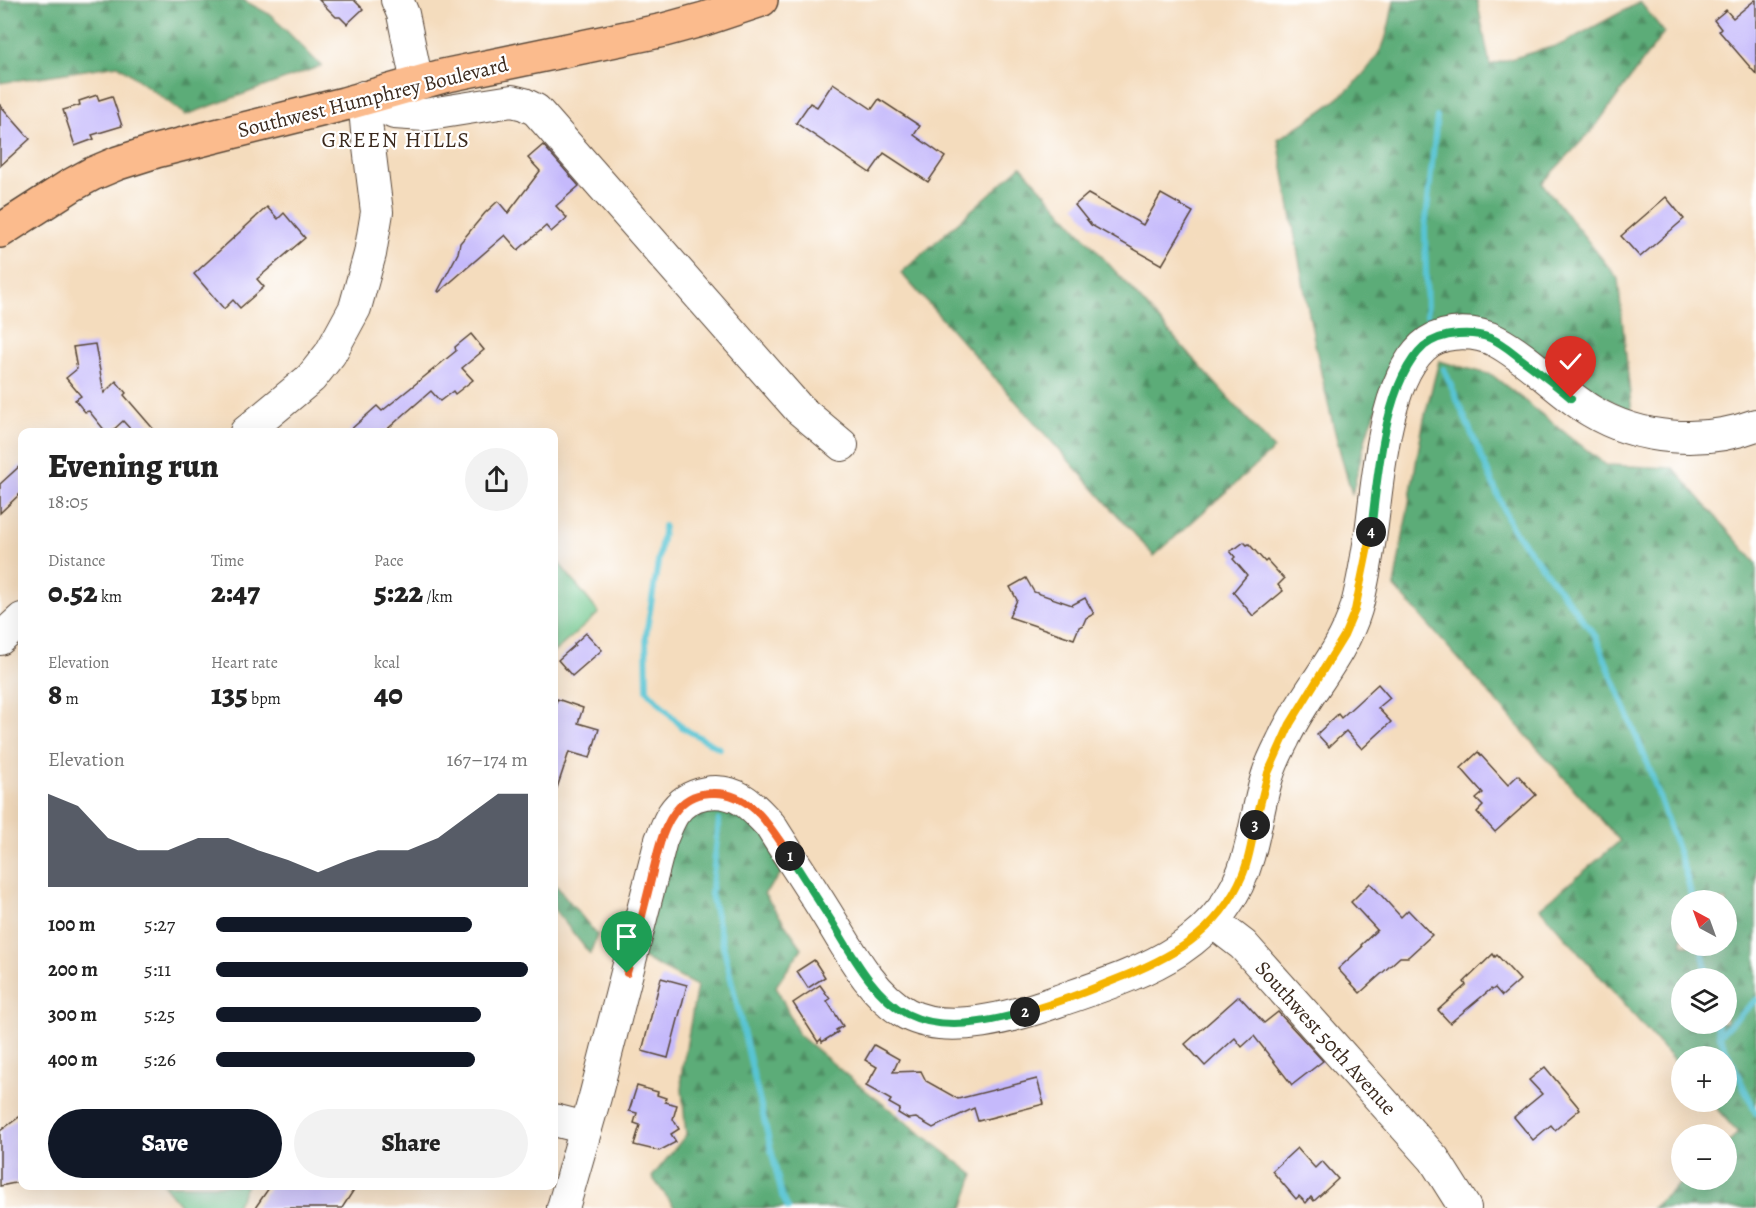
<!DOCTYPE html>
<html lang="en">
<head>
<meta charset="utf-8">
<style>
  :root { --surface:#fff; --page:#f2f2f2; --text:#222; --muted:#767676; --accent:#111827 }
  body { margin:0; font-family:Alegreya,serif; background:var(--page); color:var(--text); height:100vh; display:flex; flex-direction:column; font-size:22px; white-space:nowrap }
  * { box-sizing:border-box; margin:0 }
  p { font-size:20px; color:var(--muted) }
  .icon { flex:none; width:33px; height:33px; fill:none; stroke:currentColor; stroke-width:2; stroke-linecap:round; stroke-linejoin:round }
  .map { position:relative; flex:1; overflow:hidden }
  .drawer { position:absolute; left:18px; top:428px; width:540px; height:762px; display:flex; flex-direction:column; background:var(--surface); border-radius:12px; box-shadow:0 6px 24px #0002 }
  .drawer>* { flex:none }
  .needle { width:39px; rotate:319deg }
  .fabs { position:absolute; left:1671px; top:890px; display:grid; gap:12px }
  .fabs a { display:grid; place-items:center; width:66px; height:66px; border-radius:50%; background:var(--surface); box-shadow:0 6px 24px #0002; font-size:30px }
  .pin { position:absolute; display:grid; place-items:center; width:51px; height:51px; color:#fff; margin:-62px -26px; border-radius:50% 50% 50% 0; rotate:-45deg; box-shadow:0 0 6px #0007 }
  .pin .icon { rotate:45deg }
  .km { position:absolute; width:30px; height:30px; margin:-15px; border-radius:50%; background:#222; color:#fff; font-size:16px; line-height:30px; text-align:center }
  .round { display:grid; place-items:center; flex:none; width:63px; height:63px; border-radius:32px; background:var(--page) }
  .overview { display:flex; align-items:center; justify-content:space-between; height:102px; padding:0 30px }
  h1 { font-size:33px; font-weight:800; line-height:45px }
  .stats { display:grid; grid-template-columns:repeat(3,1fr); gap:9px; height:102px; padding:6px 30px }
  .stats div { display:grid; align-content:center }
  .stats b { font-size:30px; font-weight:800 }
  .stats small { font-size:16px; font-weight:400 }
  .stats p { font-size:16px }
  .chart { height:168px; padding:12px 30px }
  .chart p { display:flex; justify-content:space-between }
  .chart svg { width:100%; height:108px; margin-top:6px; fill:var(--accent); opacity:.7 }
  .cta { display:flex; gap:12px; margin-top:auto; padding:12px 30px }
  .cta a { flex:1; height:69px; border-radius:36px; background:var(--accent); color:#fff; font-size:24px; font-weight:800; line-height:69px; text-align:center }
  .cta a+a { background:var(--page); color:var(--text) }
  ul { padding:0 30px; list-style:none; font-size:20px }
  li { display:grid; grid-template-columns:96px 72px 1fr; align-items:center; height:45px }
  li i { height:15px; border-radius:8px; background:var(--accent) }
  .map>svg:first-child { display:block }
  .grass { fill:#70c78d; stroke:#567856; stroke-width:1.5 }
  .forest { fill:url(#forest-firs); stroke:#4c6b4b; stroke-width:1.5; fill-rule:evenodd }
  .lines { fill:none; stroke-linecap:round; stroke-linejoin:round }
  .stream { stroke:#59c4d3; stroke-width:6 }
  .building { fill:#c5b9fb }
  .minor-casing { stroke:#574536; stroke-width:34 }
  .major-casing { stroke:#574536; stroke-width:36 }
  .minor { stroke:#fff; stroke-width:32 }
  .major { stroke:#fbbb8d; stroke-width:33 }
  .split-1-casing { stroke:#fff; stroke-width:12 }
  .split-2-casing { stroke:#fff; stroke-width:12 }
  .split-3-casing { stroke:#fff; stroke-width:12 }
  .split-4-casing { stroke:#fff; stroke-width:12 }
  .split-5-casing { stroke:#fff; stroke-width:12 }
  .split-1 { stroke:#f0652b; stroke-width:8 }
  .split-2 { stroke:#22a559; stroke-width:8 }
  .split-3 { stroke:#f5b400; stroke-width:8 }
  .split-4 { stroke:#f5b400; stroke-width:8 }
  .split-5 { stroke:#22a559; stroke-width:8 }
  .labels { text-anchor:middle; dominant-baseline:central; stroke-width:4.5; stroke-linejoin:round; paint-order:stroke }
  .street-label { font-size:21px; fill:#3b2a1e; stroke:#fff }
  .neighbourhood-label { font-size:22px; letter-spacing:1.5px; fill:#3b2a1e; stroke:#fff }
</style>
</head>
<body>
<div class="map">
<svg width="1756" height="1208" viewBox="0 0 1756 1208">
  <defs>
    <pattern id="forest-firs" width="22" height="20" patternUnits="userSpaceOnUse" patternTransform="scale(1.5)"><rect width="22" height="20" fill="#5cac78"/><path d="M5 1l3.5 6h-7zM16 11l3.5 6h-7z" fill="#4d8c62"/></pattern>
  </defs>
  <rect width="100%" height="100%" fill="#fff"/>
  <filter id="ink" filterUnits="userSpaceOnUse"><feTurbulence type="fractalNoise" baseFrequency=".0167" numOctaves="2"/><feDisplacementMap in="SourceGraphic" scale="12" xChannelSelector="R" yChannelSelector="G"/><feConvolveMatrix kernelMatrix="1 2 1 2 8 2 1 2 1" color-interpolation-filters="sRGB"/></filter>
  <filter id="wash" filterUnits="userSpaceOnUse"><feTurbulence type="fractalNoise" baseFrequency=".008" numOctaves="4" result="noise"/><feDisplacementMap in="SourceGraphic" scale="24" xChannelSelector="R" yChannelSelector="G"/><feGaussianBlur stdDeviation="1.35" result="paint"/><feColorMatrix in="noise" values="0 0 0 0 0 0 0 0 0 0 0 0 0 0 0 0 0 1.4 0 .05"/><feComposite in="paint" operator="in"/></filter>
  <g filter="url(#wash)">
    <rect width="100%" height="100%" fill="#f4dcbd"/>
    <g class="grass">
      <path d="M 554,557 L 599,613 L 554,652 Z"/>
      <path d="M 164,1185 L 247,1185 L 235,1208 L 183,1208 Z"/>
    </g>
    <g class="forest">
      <path d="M 0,0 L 243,0 L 271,15 L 321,66 L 186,115 L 118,65 L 0,83 Z"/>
      <path d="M 1394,0 L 1477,0 L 1490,65 L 1562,44 L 1640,2 L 1664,32 L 1595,127 L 1542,183 L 1618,279 L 1632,414 L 1490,322 L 1452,316 L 1403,347 L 1367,433 L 1352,494 C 1317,378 1299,258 1278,139 C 1316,116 1359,89 1381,49 C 1388,38 1391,13 1394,0 Z"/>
      <path d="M 1021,166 L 1274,449 L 1154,556 L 901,273 Z"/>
      <path d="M 1439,361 L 1492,375 L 1606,465 L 1673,468 L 1756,563 L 1756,1208 L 1652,1208 L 1685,1179 L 1726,1179 L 1727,1143 L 1738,1133 L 1710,1101 L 1726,1101 L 1726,1056 L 1682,1056 L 1681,1069 L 1540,908 L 1620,841 L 1394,586 L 1424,419 ZM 1682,900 L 1726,900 L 1726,945 L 1682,945 ZM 1682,978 L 1726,978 L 1726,1023 L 1682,1023 Z"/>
      <path d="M 704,804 L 750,813 L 788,865 L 764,894 L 802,948 L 776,986 L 799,1035 L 855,1082 L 974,1175 L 963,1208 L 675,1208 L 652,1177 L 686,1135 L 681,1076 L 697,986 L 641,957 L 676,831 Z"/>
      <path d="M 554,883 L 597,935 L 590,954 L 554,909 Z"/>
    </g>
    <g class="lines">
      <g class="stream">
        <path d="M 1427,315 L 1425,229 L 1437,117"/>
        <path d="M 1444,369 L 1512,528 L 1596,637 L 1650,770 L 1688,881 L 1692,900"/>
        <path d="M 664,526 L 646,635 L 647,690 L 683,728 L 719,748"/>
        <path d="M 719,820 L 711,894 L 782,1196 L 788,1208"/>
        <path d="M 1701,945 L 1708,978"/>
        <path d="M 1717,1023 L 1719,1035 L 1756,1113"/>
        <path d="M 1719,1035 L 1756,1000"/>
      </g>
    </g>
    <g id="blocks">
      <g class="building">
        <path d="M 319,0 L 354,0 L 363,9 L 347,24 L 340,17 L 336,17 Z"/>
        <path d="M 1755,0 L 1756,0 L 1756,74 L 1719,31 L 1721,29 L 1714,20 L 1726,10 L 1733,18 Z"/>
        <path d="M 833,83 L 872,109 L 879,99 L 920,126 L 914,135 L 945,157 L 928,182 L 884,153 L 870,173 L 796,123 L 810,103 L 817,107 Z"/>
        <path d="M 97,95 L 99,100 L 112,96 L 122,126 L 92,135 L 94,139 L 75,146 L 63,110 L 80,105 L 79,101 Z"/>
        <path d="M 0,105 L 30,139 L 0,166 Z"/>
        <path d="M 543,145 L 579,186 L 556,206 L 567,218 L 551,232 L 546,226 L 518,250 L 505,235 L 439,292 L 438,291 L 458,253 L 460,243 L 485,213 L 498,201 L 508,213 L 540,171 L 528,158 Z"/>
        <path d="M 1088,194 L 1143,225 L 1161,194 L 1193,212 L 1162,265 L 1091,225 L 1075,205 Z"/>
        <path d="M 1666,197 L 1684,219 L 1640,257 L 1621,236 Z"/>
        <path d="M 267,207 L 278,219 L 284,213 L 305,238 L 257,279 L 264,287 L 240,308 L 233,300 L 224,309 L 194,274 Z"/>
        <path d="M 471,334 L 484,350 L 462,368 L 473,380 L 455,394 L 453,391 L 440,401 L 431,391 L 384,432 L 348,432 L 377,406 L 382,411 L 456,351 L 455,347 Z"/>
        <path d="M 95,344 L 104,393 L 116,381 L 126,393 L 124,395 L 156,432 L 133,432 L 123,421 L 111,432 L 106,432 L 89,411 L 85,412 L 75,400 L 81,396 L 66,378 L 77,369 L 73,347 Z"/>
        <path d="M 22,464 L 22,492 L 0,513 L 0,484 Z"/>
        <path d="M 1244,542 L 1247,545 L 1249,544 L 1265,562 L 1267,560 L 1284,579 L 1278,585 L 1283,591 L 1253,616 L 1233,592 L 1247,575 L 1233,559 L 1235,557 L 1230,551 L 1236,548 Z"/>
        <path d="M 1026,578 L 1034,592 L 1072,605 L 1085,598 L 1094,614 L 1086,618 L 1083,625 L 1079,627 L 1074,639 L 1009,617 L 1017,600 L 1010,587 Z"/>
        <path d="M 586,633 L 602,650 L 572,676 L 558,660 L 575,645 L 574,644 Z"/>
        <path d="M 1378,684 L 1390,698 L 1378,708 L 1391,722 L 1362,749 L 1346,731 L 1329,747 L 1317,734 L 1338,714 L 1341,718 Z"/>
        <path d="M 557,699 L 583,708 L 578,723 L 599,729 L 590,758 L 569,752 L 557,788 L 554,788 L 554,702 L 556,703 Z"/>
        <path d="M 1478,752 L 1508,785 L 1518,775 L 1536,795 L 1495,832 L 1477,812 L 1483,806 L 1476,799 L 1483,793 L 1461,768 Z"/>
        <path d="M 1370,883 L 1401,917 L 1408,910 L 1432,935 L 1408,957 L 1400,957 L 1360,993 L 1338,969 L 1362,947 L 1361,945 L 1377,930 L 1351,902 Z"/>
        <path d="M 1493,954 L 1495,957 L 1497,955 L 1520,980 L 1502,996 L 1495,988 L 1492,990 L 1491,989 L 1450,1023 L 1438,1010 L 1466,985 L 1464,982 Z"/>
        <path d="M 814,960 L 825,977 L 808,988 L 797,971 Z"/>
        <path d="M 661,978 L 687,985 L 668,1058 L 642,1051 Z"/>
        <path d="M 820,985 L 830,999 L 827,1001 L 843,1026 L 836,1030 L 838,1032 L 822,1042 L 821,1039 L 818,1042 L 793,1003 Z"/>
        <path d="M 1239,996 L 1264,1023 L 1278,1012 L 1323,1061 L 1292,1085 L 1254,1036 L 1242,1047 L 1235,1038 L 1205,1066 L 1185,1044 Z"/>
        <path d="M 874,1045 L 899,1059 L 893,1072 L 921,1071 L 926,1081 L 958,1099 L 1037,1079 L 1044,1104 L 978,1121 L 974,1108 L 933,1128 L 916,1118 L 908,1119 L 898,1113 L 900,1109 L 889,1103 L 891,1100 L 866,1086 L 877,1067 L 865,1060 Z"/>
        <path d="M 1545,1067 L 1580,1109 L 1555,1130 L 1551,1125 L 1533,1140 L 1514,1117 L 1542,1094 L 1529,1080 Z"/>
        <path d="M 637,1086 L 658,1092 L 657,1095 L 666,1098 L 665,1102 L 677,1105 L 673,1119 L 679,1129 L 671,1134 L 676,1142 L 659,1151 L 634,1145 L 640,1125 L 634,1123 L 637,1113 L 629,1111 Z"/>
        <path d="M 22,1115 L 22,1162 L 17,1165 L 20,1182 L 0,1186 L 0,1131 Z"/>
        <path d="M 1297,1148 L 1315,1168 L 1322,1161 L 1338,1179 L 1314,1201 L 1311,1197 L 1306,1203 L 1299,1196 L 1296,1199 L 1272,1171 Z"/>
        <path d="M 271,1185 L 357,1185 L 342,1208 L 255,1208 Z"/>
      </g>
    </g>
  </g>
  <g filter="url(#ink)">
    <use href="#blocks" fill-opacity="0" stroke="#574536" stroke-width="1.5"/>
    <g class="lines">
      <g class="minor-casing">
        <g id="minor">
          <path d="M 397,0 L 403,14 L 417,83"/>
          <path d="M 364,97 L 394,113 L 424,115 L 512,101 L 524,104 L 536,110 L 799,409 L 842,445"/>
          <path d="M 246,432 L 311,378 L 330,354 L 355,308 L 370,254 L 377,212 L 367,131 L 364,97"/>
          <path d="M 0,639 L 22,619"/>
          <path d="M 1213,922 L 1243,945 L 1434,1159 L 1465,1208"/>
          <path d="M 554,1120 L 586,1128"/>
          <path d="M 563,1208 L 595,1097 L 661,840 C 665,831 668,822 673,814 C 688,791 720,786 743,800 C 753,806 761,816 770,825 C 788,854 807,882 825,911 C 846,944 870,994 907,1014 C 949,1036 1016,1016 1058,1001 C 1139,973 1222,949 1248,857 C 1256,830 1259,801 1268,774 C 1272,761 1278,750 1284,738 C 1304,694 1342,656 1356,609 C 1363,584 1367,557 1371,532 C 1378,482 1384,373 1429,342 C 1448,330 1477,331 1496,341 C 1530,359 1558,391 1591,411 C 1639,440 1703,445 1756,425"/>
        </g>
      </g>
      <g class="major-casing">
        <path id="major" d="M 0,231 L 70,186 L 92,174 L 118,163 L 156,151 L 344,104 L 443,76 L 664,30 L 704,19 L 761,0"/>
      </g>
      <use href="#minor" class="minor"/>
      <use href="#major" class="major"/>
    </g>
  </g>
  <g class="lines" filter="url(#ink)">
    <g class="split-1-casing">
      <path id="split-1" d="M 627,973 C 635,944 642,916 649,888 C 656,862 660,827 679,807 C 688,797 699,793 712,793 C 751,791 771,828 790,856"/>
    </g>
    <g class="split-2-casing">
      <path id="split-2" d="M 790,856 C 804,878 818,900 832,922 C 851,953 874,997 907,1014 C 943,1032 988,1022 1025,1012"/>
    </g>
    <g class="split-3-casing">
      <path id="split-3" d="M 1025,1012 C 1054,1004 1083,993 1112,981 C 1169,959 1218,934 1243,874 C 1249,859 1252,842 1255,825"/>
    </g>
    <g class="split-4-casing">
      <path id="split-4" d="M 1255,825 L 1268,773 L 1290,724 L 1344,636 L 1355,610 L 1371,532"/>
    </g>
    <g class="split-5-casing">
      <path id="split-5" d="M 1371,532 C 1377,481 1384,382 1424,346 C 1434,338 1446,335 1458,334 C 1469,333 1480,334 1490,338 C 1503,343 1513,353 1524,361 C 1540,373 1556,385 1571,398"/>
    </g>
    <use href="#split-1" class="split-1"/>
    <use href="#split-2" class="split-2"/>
    <use href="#split-3" class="split-3"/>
    <use href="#split-4" class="split-4"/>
    <use href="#split-5" class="split-5"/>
  </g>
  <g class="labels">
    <g class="street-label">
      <text transform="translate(373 97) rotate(-14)">Southwest Humphrey Boulevard</text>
      <text transform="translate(1326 1038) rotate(48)">Southwest 50th Avenue</text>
    </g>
    <g class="neighbourhood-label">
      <text x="396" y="140">GREEN HILLS</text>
    </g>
  </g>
</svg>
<div class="fabs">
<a><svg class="needle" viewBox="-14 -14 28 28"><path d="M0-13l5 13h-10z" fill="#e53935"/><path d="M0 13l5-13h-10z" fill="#767676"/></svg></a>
<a><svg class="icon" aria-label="layers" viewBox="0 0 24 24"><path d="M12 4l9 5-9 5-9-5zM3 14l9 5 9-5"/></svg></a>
<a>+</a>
<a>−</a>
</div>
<div class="pin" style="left:627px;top:973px;background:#1e9e55"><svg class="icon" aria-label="arrive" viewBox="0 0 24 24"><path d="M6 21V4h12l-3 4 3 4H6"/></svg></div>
<div class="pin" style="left:1571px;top:398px;background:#d93025"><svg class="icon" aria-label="check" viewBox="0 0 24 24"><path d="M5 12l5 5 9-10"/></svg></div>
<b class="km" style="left:790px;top:856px">1</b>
<b class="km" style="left:1025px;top:1012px">2</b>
<b class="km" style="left:1255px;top:825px">3</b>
<b class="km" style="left:1371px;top:532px">4</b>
<section class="drawer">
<div class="overview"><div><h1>Evening run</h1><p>18:05</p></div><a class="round"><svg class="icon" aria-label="share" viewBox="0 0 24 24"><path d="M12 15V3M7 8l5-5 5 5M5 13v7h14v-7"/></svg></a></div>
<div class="stats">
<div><p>Distance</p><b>0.52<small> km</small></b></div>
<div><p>Time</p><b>2:47</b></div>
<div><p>Pace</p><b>5:22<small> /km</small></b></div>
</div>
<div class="stats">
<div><p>Elevation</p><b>8<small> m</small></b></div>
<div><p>Heart rate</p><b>135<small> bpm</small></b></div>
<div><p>kcal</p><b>40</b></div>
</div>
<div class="chart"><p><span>Elevation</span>167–174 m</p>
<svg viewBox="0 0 160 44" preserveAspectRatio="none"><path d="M0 44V6L10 11L20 24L30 29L40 29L50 24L60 24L70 29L80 33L90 38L100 33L110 29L120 29L130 24L140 15L150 6L160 6V44z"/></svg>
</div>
<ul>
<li><b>100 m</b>5:27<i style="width:82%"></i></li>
<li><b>200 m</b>5:11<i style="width:100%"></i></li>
<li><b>300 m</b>5:25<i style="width:85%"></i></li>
<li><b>400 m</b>5:26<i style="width:83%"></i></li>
</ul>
<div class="cta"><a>Save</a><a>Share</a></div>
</section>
</div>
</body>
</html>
